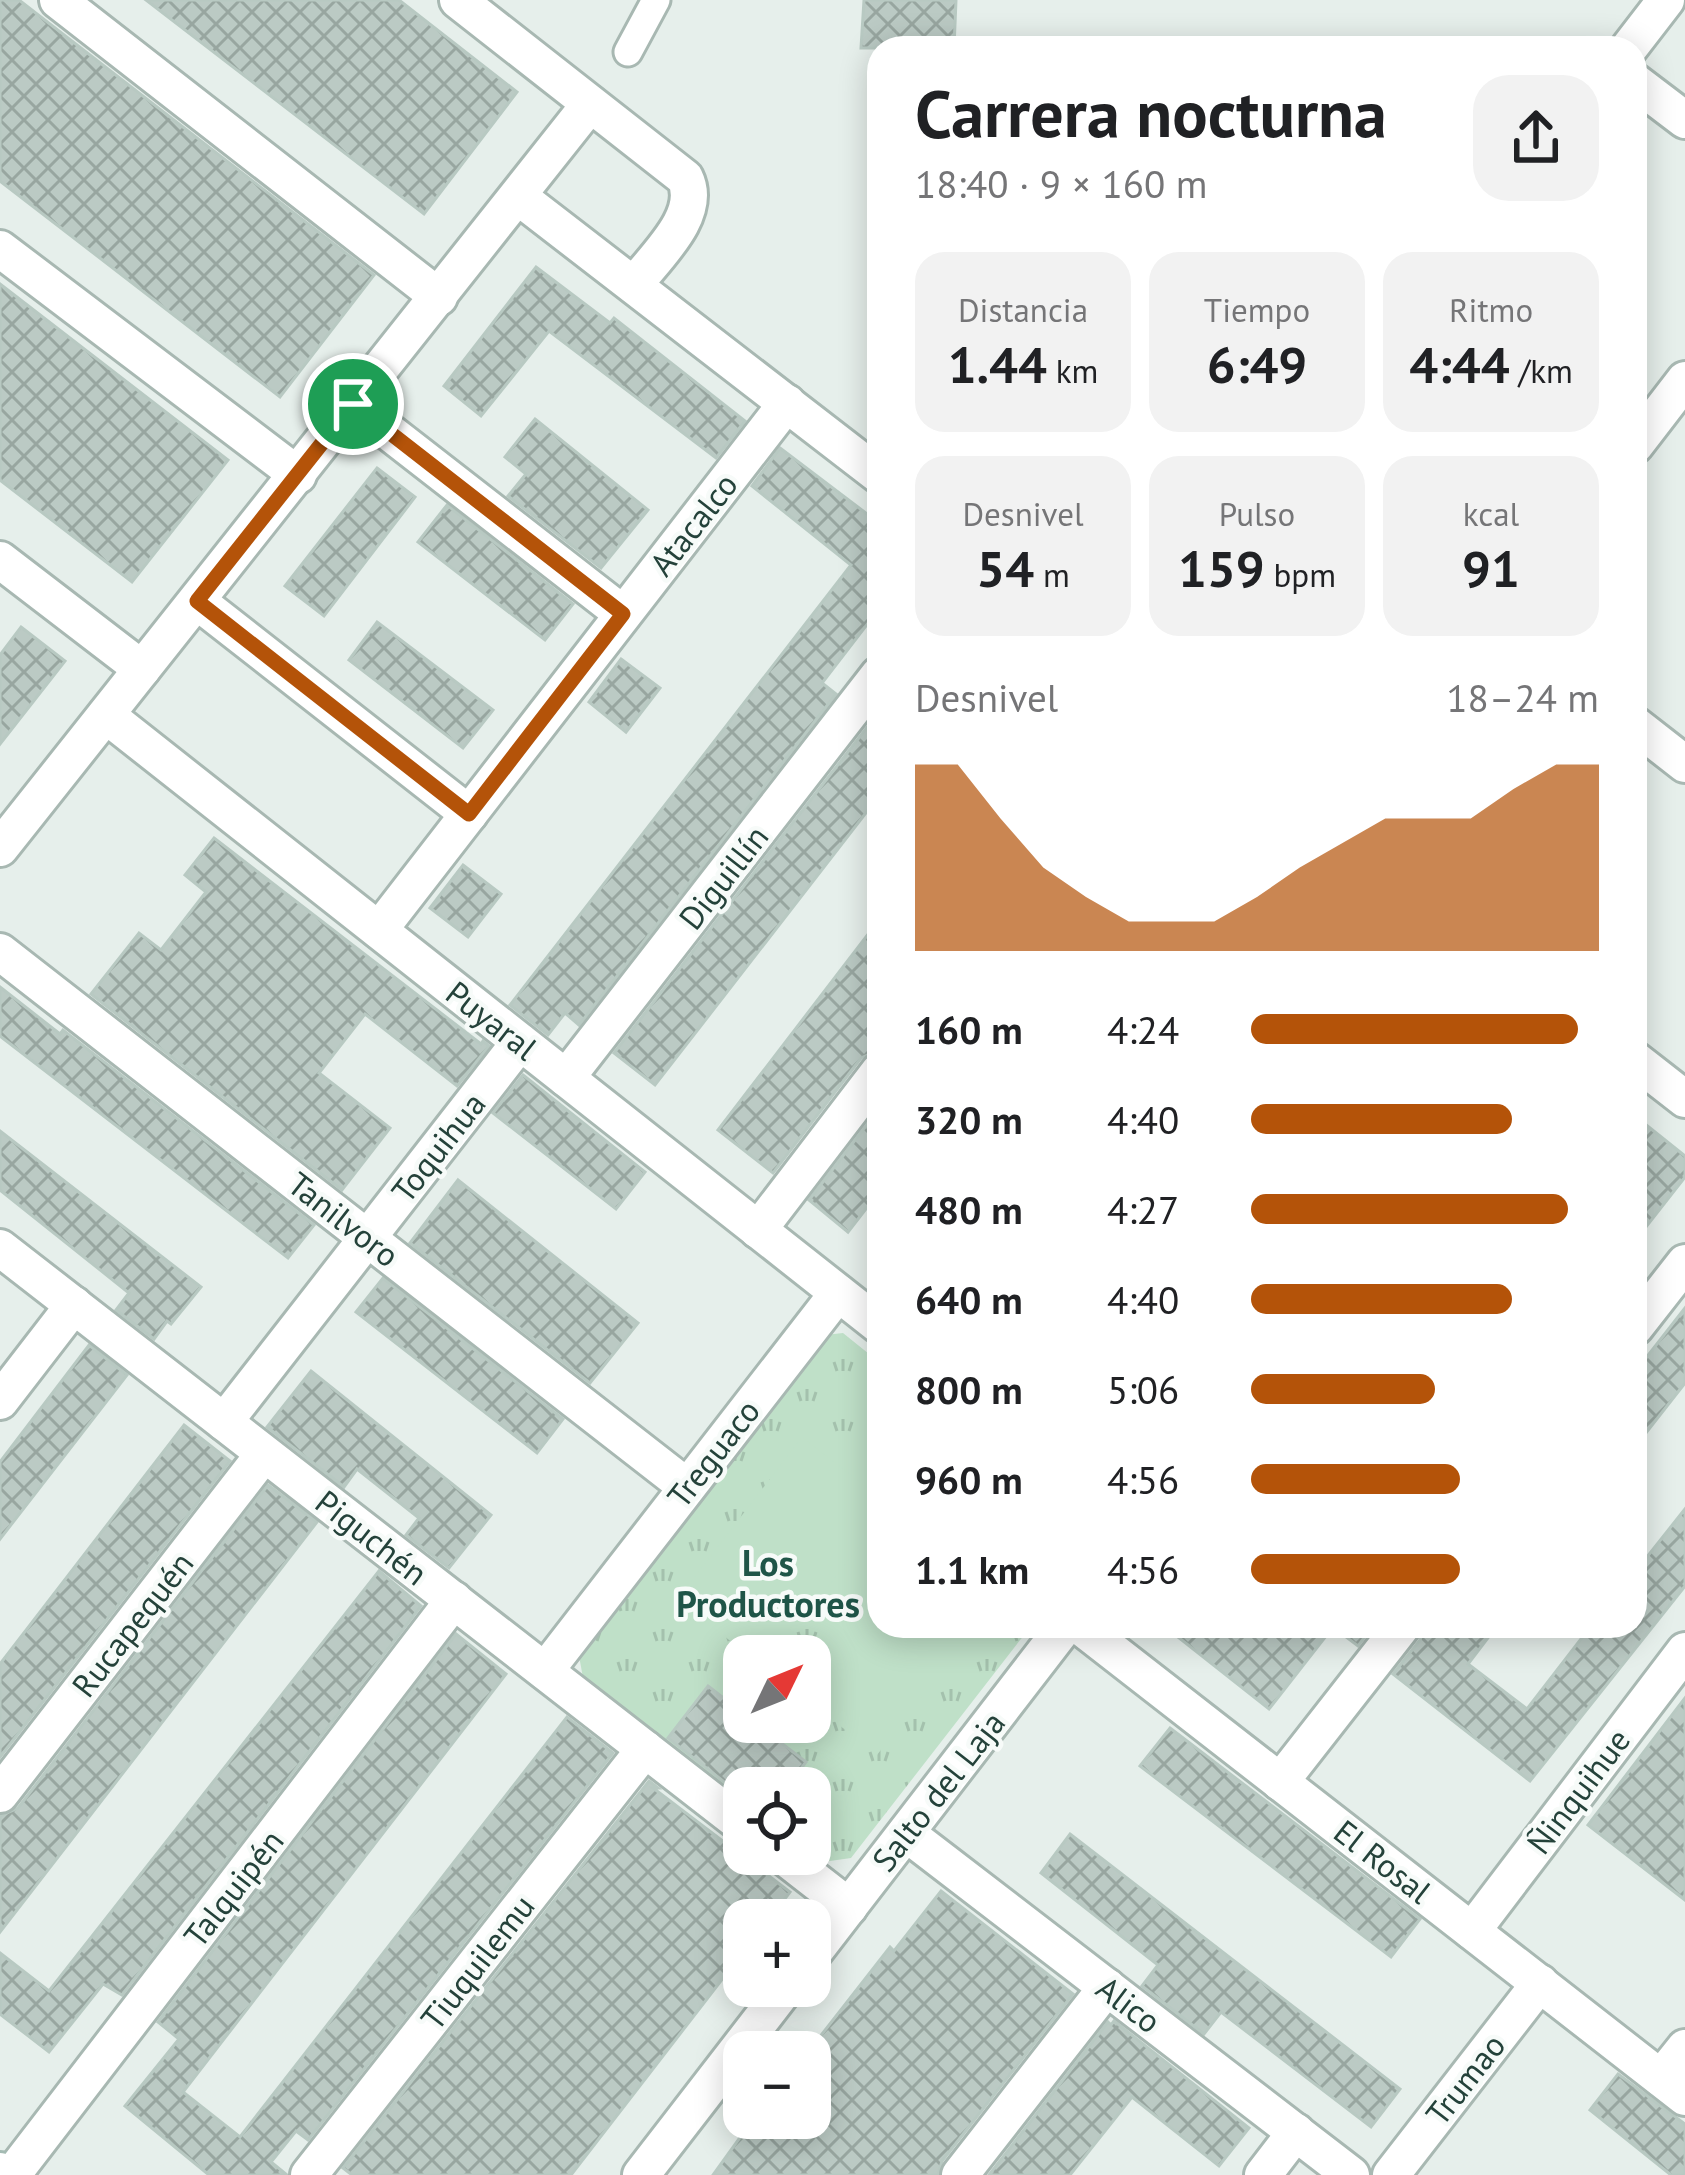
<!DOCTYPE html>
<html lang="es">
<head>
<meta charset="utf-8">
<style>
  :root { --surface:#fff; --page:#f2f2f2; --text:#202124; --muted:#757577; --accent:#b45309 }
  body { margin:0; font-family:"PT Sans",sans-serif; background:var(--page); color:var(--text); height:100vh; display:flex; flex-direction:column; font-size:45px; white-space:nowrap }
  * { box-sizing:border-box; margin:0 }
  p { font-size:39px; color:var(--muted) }
  .icon { flex:none; width:66px; height:66px; fill:none; stroke:currentColor; stroke-width:2; stroke-linecap:round; stroke-linejoin:round }
  .map { position:relative; flex:1; overflow:hidden }
  .panel { position:absolute; left:867px; top:36px; width:780px; height:1602px; display:flex; flex-direction:column; background:var(--surface); border-radius:36px; box-shadow:0 6px 30px #0003 }
  .panel>* { flex:none }
  .needle { width:78px; rotate:47deg }
  .tools { position:absolute; left:723px; top:1635px; display:grid; gap:24px }
  .tools a { display:grid; place-items:center; width:108px; height:108px; border-radius:24px; background:var(--surface); box-shadow:0 6px 30px #0003; font-size:60px }
  .pin { position:absolute; display:grid; place-items:center; width:102px; height:102px; color:#fff; margin:-51px; border:6px solid #fff; border-radius:50%; box-shadow:0 3px 12px #0007 }
  .round { display:grid; place-items:center; flex:none; width:126px; height:126px; border-radius:36px; background:var(--page) }
  .overview { display:flex; align-items:center; justify-content:space-between; height:204px; padding:0 48px }
  h1 { font-size:66px; font-weight:800; line-height:90px }
  .stats { display:grid; grid-template-columns:repeat(3,1fr); gap:18px; height:204px; padding:12px 48px }
  .stats div { display:grid; align-content:center; border-radius:30px; background:var(--page); text-align:center }
  .stats b { font-size:51px; font-weight:800 }
  .stats small { font-size:33px; font-weight:400 }
  .stats p { font-size:33px }
  .chart { height:336px; padding:24px 48px }
  .chart p { display:flex; justify-content:space-between }
  .chart svg { width:100%; height:216px; margin-top:12px; fill:var(--accent); opacity:.7 }
  ul { padding:0 48px; list-style:none; font-size:39px }
  li { display:grid; grid-template-columns:192px 144px 1fr; align-items:center; height:90px }
  li i { height:30px; border-radius:15px; background:var(--accent) }
  .map>svg:first-child { display:block }
  .park { fill:url(#park-tufts); fill-rule:evenodd }
  .pitch { fill:#bfe0c8 }
  .building { fill:url(#building-cross-hatch); stroke:#b8c9c2; stroke-width:3 }
  .lines { fill:none; stroke-linecap:round; stroke-linejoin:round }
  .lane-casing { stroke:#a8b8b2; stroke-width:33 }
  .street-casing { stroke:#a8b8b2; stroke-width:42 }
  .secondary-casing { stroke:#a4bbb3; stroke-width:42 }
  .lane { stroke:#fff; stroke-width:27 }
  .street { stroke:#fff; stroke-width:36 }
  .secondary { stroke:#fff; stroke-width:36 }
  .route-casing { stroke:#fff; stroke-width:24 }
  .route { stroke:#b45309; stroke-width:15 }
  .labels { text-anchor:middle; dominant-baseline:central; stroke-width:9; stroke-linejoin:round; paint-order:stroke }
  .street-label { font-size:33px; fill:#24423a; stroke:#f7fbf9 }
  .neighbourhood-label { font-size:36px; font-weight:bold; fill:#1f5548; stroke:#f7fbf9 }
</style>
</head>
<body>
<div class="map">
<svg width="1685" height="2175" viewBox="0 0 1685 2175">
  <defs>
    <pattern id="park-tufts" width="24" height="20" patternUnits="userSpaceOnUse" patternTransform="scale(3)"><rect width="24" height="20" fill="#bfe0c8"/><path d="M3 7l-1-3M5 7V3M7 7l1-3M15 17l-1-3M17 17v-4M19 17l1-3" fill="none" stroke="#a4c1ad"/></pattern>
    <pattern id="building-cross-hatch" width="8" height="8" patternUnits="userSpaceOnUse" patternTransform="scale(3)"><rect width="8" height="8" fill="#bbcac4"/><path d="M0 0l8 8M0 8l8-8" fill="none" stroke="#98a6a0"/></pattern>
  </defs>
  <rect width="100%" height="100%" fill="#e6efeb"/>
  <path class="park" d="M 843,1333 L 879,1362 L 879,1626 L 1031,1626 L 851,1858 L 816,1863 L 810,1854 L 810,1788 L 744,1788 L 744,1807 L 584,1683 L 579,1656 L 825,1335 ZM 744,1656 L 810,1656 L 810,1722 L 744,1722 Z"/>
  <g class="pitch">
    <path d="M 802,1437 L 879,1497 L 879,1520 L 775,1656 L 750,1656 L 677,1600 Z"/>
    <path d="M 879,1571 L 879,1626 L 977,1626 L 877,1755 L 810,1702 L 810,1660 Z"/>
  </g>
  <g class="building">
    <path d="M 0,0 L 19,0 L 374,275 L 280,397 L 0,181 Z"/>
    <path d="M 146,0 L 399,0 L 517,92 L 424,214 Z"/>
    <path d="M 864,0 L 956,0 L 954,48 L 861,48 Z"/>
    <path d="M 536,267 L 610,323 L 614,318 L 745,421 L 716,458 L 549,331 L 481,416 L 444,386 Z"/>
    <path d="M 0,284 L 228,460 L 132,582 L 0,480 Z"/>
    <path d="M 535,419 L 648,510 L 601,568 L 508,496 L 526,474 L 505,457 Z"/>
    <path d="M 780,448 L 879,523 L 879,609 L 822,683 L 836,694 L 579,1025 L 565,1013 L 548,1035 L 510,1005 L 851,565 L 752,486 Z"/>
    <path d="M 377,468 L 415,497 L 324,616 L 285,586 Z"/>
    <path d="M 447,505 L 573,604 L 545,640 L 418,542 Z"/>
    <path d="M 377,622 L 493,710 L 463,748 L 349,660 Z"/>
    <path d="M 21,627 L 65,661 L 0,744 L 0,655 Z"/>
    <path d="M 621,659 L 660,688 L 626,732 L 589,702 Z"/>
    <path d="M 872,721 L 879,727 L 879,796 L 655,1085 L 614,1053 Z"/>
    <path d="M 214,838 L 481,1044 L 483,1041 L 489,1046 L 457,1086 L 365,1014 L 319,1073 L 390,1128 L 342,1190 L 91,994 L 139,933 L 161,950 L 206,892 L 185,875 Z"/>
    <path d="M 463,865 L 501,894 L 468,937 L 430,908 Z"/>
    <path d="M 879,920 L 879,1050 L 861,1058 L 773,1173 L 718,1130 Z"/>
    <path d="M 0,987 L 60,1034 L 63,1030 L 314,1225 L 288,1258 L 0,1036 Z"/>
    <path d="M 523,1075 L 645,1172 L 616,1209 L 493,1113 Z"/>
    <path d="M 879,1109 L 879,1192 L 848,1232 L 809,1200 Z"/>
    <path d="M 1635,1116 L 1685,1156 L 1685,1177 L 1635,1241 Z"/>
    <path d="M 0,1131 L 201,1287 L 171,1324 L 167,1321 L 154,1339 L 116,1310 L 129,1293 L 0,1190 Z"/>
    <path d="M 458,1180 L 638,1323 L 590,1383 L 410,1243 Z"/>
    <path d="M 383,1278 L 563,1419 L 537,1453 L 356,1312 Z"/>
    <path d="M 1685,1308 L 1685,1383 L 1635,1447 L 1635,1372 Z"/>
    <path d="M 89,1345 L 127,1375 L 0,1539 L 0,1462 Z"/>
    <path d="M 311,1371 L 491,1515 L 449,1568 L 406,1535 L 419,1518 L 357,1469 L 344,1487 L 267,1427 Z"/>
    <path d="M 184,1425 L 230,1461 L 0,1757 L 0,1664 Z"/>
    <path d="M 268,1485 L 317,1522 L 0,1932 L 0,1816 L 18,1808 Z"/>
    <path d="M 1685,1509 L 1685,1586 L 1530,1781 L 1393,1674 L 1420,1640 L 1424,1626 L 1497,1626 L 1468,1664 L 1527,1709 L 1591,1626 L 1635,1626 L 1635,1572 Z"/>
    <path d="M 379,1571 L 421,1606 L 122,1995 L 103,1984 L 49,2052 L 0,2014 L 0,1953 L 49,1991 Z"/>
    <path d="M 1164,1626 L 1373,1626 L 1358,1646 L 1333,1627 L 1269,1709 Z"/>
    <path d="M 456,1634 L 506,1674 L 183,2092 L 240,2137 L 567,1717 L 613,1753 L 308,2140 L 296,2131 L 271,2162 L 287,2175 L 209,2175 L 125,2106 L 179,2039 L 158,2022 Z"/>
    <path d="M 708,1686 L 744,1714 L 744,1722 L 754,1722 L 806,1762 L 786,1788 L 732,1788 L 668,1738 Z"/>
    <path d="M 1685,1698 L 1685,1900 L 1588,1825 Z"/>
    <path d="M 1170,1728 L 1420,1919 L 1391,1957 L 1140,1766 Z"/>
    <path d="M 649,1781 L 658,1788 L 653,1788 L 790,1892 L 769,1920 L 744,1920 L 744,1951 L 571,2175 L 352,2175 L 343,2168 Z"/>
    <path d="M 1070,1834 L 1400,2089 L 1371,2127 L 1221,2012 L 1204,2034 L 1142,1986 L 1158,1965 L 1041,1873 Z"/>
    <path d="M 941,1891 L 1073,1994 L 942,2161 L 938,2175 L 713,2175 L 754,2118 L 810,2118 L 808,2052 L 890,1947 L 894,1951 Z"/>
    <path d="M 1114,2021 L 1249,2128 L 1219,2166 L 1132,2097 L 1070,2175 L 989,2175 L 1108,2022 L 1111,2025 Z"/>
    <path d="M 1618,2074 L 1685,2124 L 1685,2175 L 1671,2175 L 1590,2110 Z"/>
  </g>
  <g class="lines">
    <g class="lane-casing">
      <path id="lane" d="M 628,52 L 656,0"/>
    </g>
    <g class="street-casing">
      <g id="street">
        <path d="M 58,0 L 439,297"/>
        <path d="M 458,0 L 685,178 C 703,215 655,257 634,285"/>
        <path d="M 1629,48 L 1666,0"/>
        <path d="M 1635,82 L 1685,120"/>
        <path d="M 519,197 L 879,475"/>
        <path d="M 0,249 L 298,475"/>
        <path d="M 353,404 L 623,614"/>
        <path d="M 1635,445 L 1685,380"/>
        <path d="M 0,560 L 142,669"/>
        <path d="M 197,601 L 469,814"/>
        <path d="M 106,715 L 879,1325"/>
        <path d="M 1635,725 L 1685,764"/>
        <path d="M 0,848 L 590,104"/>
        <path d="M 379,930 L 787,403"/>
        <path d="M 0,952 L 687,1487"/>
        <path d="M 1635,1060 L 1685,1099"/>
        <path d="M 566,1078 L 879,675"/>
        <path d="M 758,1230 L 879,1072"/>
        <path d="M 0,1248 L 744,1826"/>
        <path d="M 1635,1327 L 1685,1263"/>
        <path d="M 0,1401 L 74,1305"/>
        <path d="M 224,1422 L 520,1042"/>
        <path d="M 1080,1626 L 1685,2097"/>
        <path d="M 545,1671 L 838,1293"/>
        <path d="M 1280,1782 L 1402,1626"/>
        <path d="M 0,1794 L 264,1454"/>
        <path d="M 906,1833 L 1351,2175"/>
        <path d="M 781,1854 L 849,1907"/>
        <path d="M 1472,1931 L 1685,1651"/>
        <path d="M 810,1957 L 1065,1626"/>
        <path d="M 1661,2078 L 1685,2048"/>
        <path d="M 12,2175 L 454,1600"/>
        <path d="M 309,2175 L 645,1749"/>
        <path d="M 641,2175 L 787,1986"/>
        <path d="M 960,2175 L 1107,1987"/>
        <path d="M 1263,2175 L 1296,2132"/>
        <path d="M 1391,2175 L 1540,1983"/>
      </g>
    </g>
    <g class="secondary-casing">
      <path id="secondary" d="M 0,2171 L 5,2175"/>
    </g>
    <use href="#lane" class="lane"/>
    <use href="#street" class="street"/>
    <use href="#secondary" class="secondary"/>
  </g>
  <g class="lines">
    <g class="route-casing">
      <path id="route" d="M 353,404 L 623,614 L 469,814 L 197,601 Z"/>
    </g>
    <use href="#route" class="route"/>
  </g>
  <g class="labels">
    <g class="street-label">
      <text transform="translate(693 524) rotate(-52)">Atacalco</text>
      <text transform="translate(723 877) rotate(-52)">Diguillín</text>
      <text transform="translate(492 1020) rotate(38)">Puyaral</text>
      <text transform="translate(438 1147) rotate(-52)">Toquihua</text>
      <text transform="translate(344 1219) rotate(38)">Tanilvoro</text>
      <text transform="translate(713 1453) rotate(-52)">Treguaco</text>
      <text transform="translate(372 1537) rotate(38)">Piguchén</text>
      <text transform="translate(132 1624) rotate(-52)">Rucapequén</text>
      <text transform="translate(938 1791) rotate(-52)">Salto del Laja</text>
      <text transform="translate(1578 1791) rotate(-53)">Ñinquihue</text>
      <text transform="translate(1383 1861) rotate(38)">El Rosal</text>
      <text transform="translate(233 1888) rotate(-52)">Talquipén</text>
      <text transform="translate(477 1962) rotate(-52)">Tiuquilemu</text>
      <text transform="translate(1129 2004) rotate(37)">Alico</text>
      <text transform="translate(1465 2079) rotate(-52)">Trumao</text>
    </g>
    <g class="neighbourhood-label">
      <text x="768" y="1562">Los<tspan x="768" dy="41">Productores</tspan></text>
    </g>
  </g>
</svg>
<div class="tools">
<a><svg class="needle" viewBox="-14 -14 28 28"><path d="M0-13l5 13h-10z" fill="#e53935"/><path d="M0 13l5-13h-10z" fill="#757577"/></svg></a>
<a><svg class="icon" aria-label="locate" viewBox="0 0 24 24"><circle cx="12" cy="12" r="6"/><path d="M12 2v4M12 18v4M2 12h4M18 12h4"/></svg></a>
<a>+</a>
<a>−</a>
</div>
<div class="pin" style="left:353px;top:404px;background:#1e9e55"><svg class="icon" aria-label="arrive" viewBox="0 0 24 24"><path d="M6 21V4h12l-3 4 3 4H6"/></svg></div>
<section class="panel">
<div class="overview"><div><h1>Carrera nocturna</h1><p>18:40 · 9 × 160 m</p></div><a class="round"><svg class="icon" aria-label="share" viewBox="0 0 24 24"><path d="M12 15V3M7 8l5-5 5 5M5 13v7h14v-7"/></svg></a></div>
<div class="stats">
<div><p>Distancia</p><b>1.44<small> km</small></b></div>
<div><p>Tiempo</p><b>6:49</b></div>
<div><p>Ritmo</p><b>4:44<small> /km</small></b></div>
</div>
<div class="stats">
<div><p>Desnivel</p><b>54<small> m</small></b></div>
<div><p>Pulso</p><b>159<small> bpm</small></b></div>
<div><p>kcal</p><b>91</b></div>
</div>
<div class="chart"><p><span>Desnivel</span>18–24 m</p>
<svg viewBox="0 0 160 44" preserveAspectRatio="none"><path d="M0 44V6L10 6L20 17L30 27L40 33L50 38L60 38L70 38L80 33L90 27L100 22L110 17L120 17L130 17L140 11L150 6L160 6V44z"/></svg>
</div>
<ul>
<li><b>160 m</b>4:24<i style="width:94%"></i></li>
<li><b>320 m</b>4:40<i style="width:75%"></i></li>
<li><b>480 m</b>4:27<i style="width:91%"></i></li>
<li><b>640 m</b>4:40<i style="width:75%"></i></li>
<li><b>800 m</b>5:06<i style="width:53%"></i></li>
<li><b>960 m</b>4:56<i style="width:60%"></i></li>
<li><b>1.1 km</b>4:56<i style="width:60%"></i></li>
</ul>
</section>
</div>
</body>
</html>
